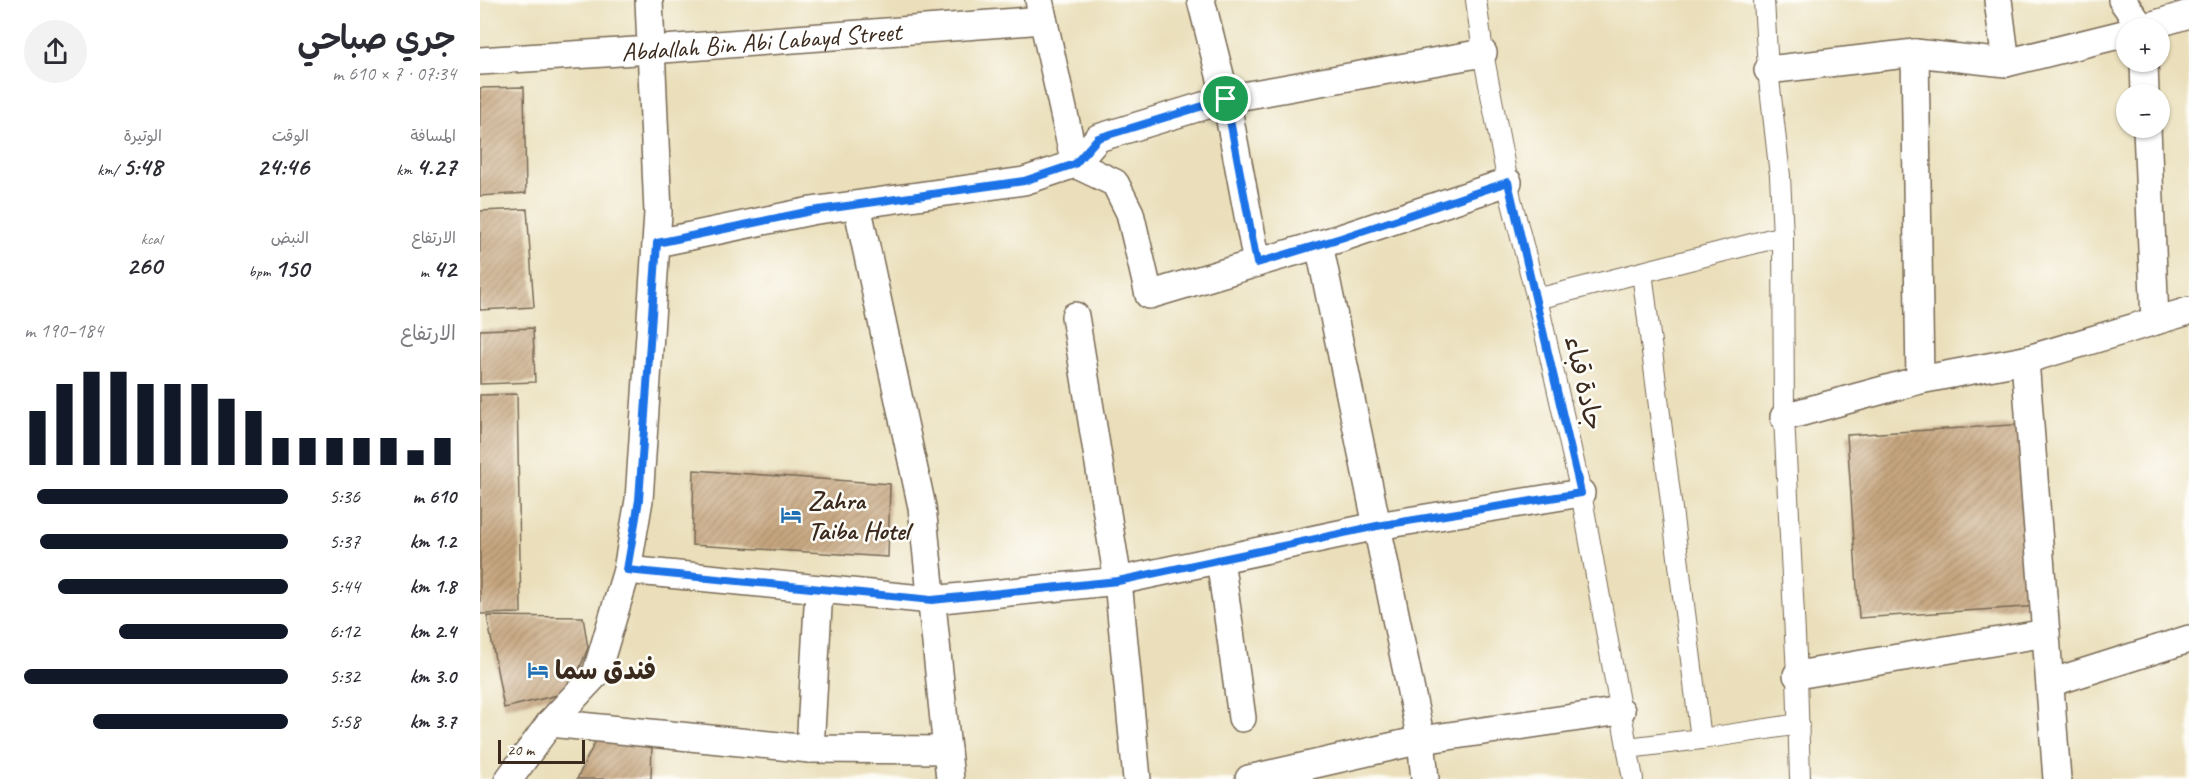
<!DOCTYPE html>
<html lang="ar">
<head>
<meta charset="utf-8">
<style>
  :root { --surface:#fff; --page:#f2f2f3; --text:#2b2b33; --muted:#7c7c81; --accent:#111827 }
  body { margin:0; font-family:Caveat,"Playpen Sans Arabic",sans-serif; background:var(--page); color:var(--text); direction:rtl; height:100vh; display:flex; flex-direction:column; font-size:22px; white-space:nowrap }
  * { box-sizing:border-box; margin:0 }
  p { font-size:20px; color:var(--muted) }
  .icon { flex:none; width:33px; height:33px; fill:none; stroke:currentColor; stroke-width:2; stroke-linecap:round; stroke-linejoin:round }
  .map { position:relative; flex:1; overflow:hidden; direction:ltr }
  .panel { display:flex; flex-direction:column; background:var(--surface); width:480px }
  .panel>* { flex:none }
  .fabs { position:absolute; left:1636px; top:18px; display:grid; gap:12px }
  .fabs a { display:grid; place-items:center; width:54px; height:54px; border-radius:50%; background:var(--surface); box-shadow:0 2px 4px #0004; font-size:30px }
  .scale { position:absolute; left:18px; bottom:15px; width:87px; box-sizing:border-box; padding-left:6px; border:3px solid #3b2a1e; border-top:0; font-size:16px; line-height:21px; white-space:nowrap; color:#3b2a1e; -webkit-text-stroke:4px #fdfcf7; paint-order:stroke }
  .pin { position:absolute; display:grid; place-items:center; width:51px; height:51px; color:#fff; margin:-26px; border:3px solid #fff; border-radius:50%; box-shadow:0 2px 6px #0007 }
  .round { display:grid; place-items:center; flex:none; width:63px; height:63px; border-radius:32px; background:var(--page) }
  .summary { display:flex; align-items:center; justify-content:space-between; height:102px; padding:0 24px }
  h1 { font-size:33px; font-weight:600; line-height:45px }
  .metrics { display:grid; grid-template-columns:repeat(3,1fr); gap:9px; height:102px; padding:6px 24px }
  .metrics div { display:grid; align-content:center }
  .metrics b { font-size:26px; font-weight:600 }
  .metrics small { font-size:16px; font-weight:400 }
  .metrics p { font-size:16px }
  .chart { height:168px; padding:12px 24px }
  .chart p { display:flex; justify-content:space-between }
  .chart svg { width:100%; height:108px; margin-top:6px; stroke:var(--accent); stroke-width:6 }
  ul { padding:0 24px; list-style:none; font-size:20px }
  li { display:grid; grid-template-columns:96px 72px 1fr; align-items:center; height:45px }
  li i { height:15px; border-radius:8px; background:var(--accent) }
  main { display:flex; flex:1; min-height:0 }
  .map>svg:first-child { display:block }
  .building { fill:url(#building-hatch) }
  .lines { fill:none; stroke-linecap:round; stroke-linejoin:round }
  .pedestrian-casing { stroke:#786955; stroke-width:22 }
  .minor-casing { stroke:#786955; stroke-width:30 }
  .pedestrian { stroke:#fff; stroke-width:20 }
  .minor { stroke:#fff; stroke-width:27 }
  .route-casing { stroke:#fff; stroke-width:12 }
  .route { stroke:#1a73e8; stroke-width:8 }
  .labels { text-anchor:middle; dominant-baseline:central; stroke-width:5; stroke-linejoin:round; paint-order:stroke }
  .street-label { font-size:26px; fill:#3b2a1e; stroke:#fdfcf7 }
  .poi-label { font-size:26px; font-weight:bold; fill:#3b2a1e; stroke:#fdfcf7; text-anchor:start }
</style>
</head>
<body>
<main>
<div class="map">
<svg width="1709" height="779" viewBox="0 0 1709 779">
  <defs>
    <pattern id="building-hatch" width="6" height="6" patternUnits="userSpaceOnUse" patternTransform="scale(1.5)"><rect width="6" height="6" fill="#c6a67f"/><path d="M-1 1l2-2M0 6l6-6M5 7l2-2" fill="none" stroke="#a28767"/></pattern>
  </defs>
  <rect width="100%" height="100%" fill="#fdfcf7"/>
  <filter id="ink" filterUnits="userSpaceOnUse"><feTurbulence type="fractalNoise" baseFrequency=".0167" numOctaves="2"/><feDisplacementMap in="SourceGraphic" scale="12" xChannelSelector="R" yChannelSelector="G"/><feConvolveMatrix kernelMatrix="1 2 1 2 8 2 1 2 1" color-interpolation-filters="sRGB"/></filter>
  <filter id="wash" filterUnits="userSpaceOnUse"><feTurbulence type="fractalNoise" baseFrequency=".008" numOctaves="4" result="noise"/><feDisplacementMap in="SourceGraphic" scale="24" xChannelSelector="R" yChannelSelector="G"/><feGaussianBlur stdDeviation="1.35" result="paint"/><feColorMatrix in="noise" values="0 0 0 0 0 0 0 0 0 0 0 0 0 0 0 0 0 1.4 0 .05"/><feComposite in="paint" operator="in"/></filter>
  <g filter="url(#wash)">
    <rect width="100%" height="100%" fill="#eadfba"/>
    <g id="blocks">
      <g class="building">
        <path d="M 44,87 L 46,193 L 0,196 L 0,88 Z"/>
        <path d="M 47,209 L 54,307 L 0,310 L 0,211 Z"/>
        <path d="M 53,328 L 55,382 L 0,384 L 0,330 Z"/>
        <path d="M 37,394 L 41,613 L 0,614 L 0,395 Z"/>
        <path d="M 1548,424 L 1560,606 L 1379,618 L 1367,435 Z"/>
        <path d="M 214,470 L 410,484 L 408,557 L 212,545 Z"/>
        <path d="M 7,616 L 103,617 L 108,648 L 90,692 L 24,708 Z"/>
        <path d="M 117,738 L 172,741 L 171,779 L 97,779 Z"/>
      </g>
    </g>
  </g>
  <g filter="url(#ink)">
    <use href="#blocks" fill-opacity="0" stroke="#786955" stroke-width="1.5"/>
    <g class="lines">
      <g class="pedestrian-casing">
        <g id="pedestrian">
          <path d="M 996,0 L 1003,53 L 1031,199 L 1057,299 L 1101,493 L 1153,779"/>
          <path d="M 1284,0 L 1288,70 L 1300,176 L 1303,236 L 1304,417 L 1317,675 L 1320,779"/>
          <path d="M 1162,272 L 1221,739"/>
          <path d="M 1057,299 L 1303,236"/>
          <path d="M 1148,748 L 1221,739 L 1319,724"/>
        </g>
      </g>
      <g class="minor-casing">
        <g id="minor">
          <path d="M 559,0 L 595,164 L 635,183 L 650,213 L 669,295 L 861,238 L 1028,182"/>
          <path d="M 721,0 L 746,99 L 777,263"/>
          <path d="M 1518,0 L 1526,63"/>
          <path d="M 1642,0 L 1662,28"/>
          <path d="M 1663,28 L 1709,14"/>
          <path d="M 1435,53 L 1440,380"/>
          <path id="s1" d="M 0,61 L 171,50 L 563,20"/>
          <path d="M 1664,62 L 1665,94"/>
          <path d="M 1288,70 L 1435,53 L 1526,63 L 1647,33"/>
          <path d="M 1667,128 L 1675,321"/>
          <path d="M 377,205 L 442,507 L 470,779"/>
          <path d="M 177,243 L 331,211 L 544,181 L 595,164 L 618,138 L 746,99 L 1003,53"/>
          <path d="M 839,244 L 941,740 L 945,779"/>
          <path d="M 595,316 L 638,581 L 657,779"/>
          <path d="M 1545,360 L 1577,779"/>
          <path d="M 1304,417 L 1440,380 L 1545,360 L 1709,311"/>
          <path d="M 740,559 L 762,718"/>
          <path d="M 147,570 L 452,600 L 638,581 L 897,526 L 1101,493"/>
          <path d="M 1317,675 L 1566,633"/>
          <path d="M 1570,683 L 1709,639"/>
          <path d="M 70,723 L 330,749 L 467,750"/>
          <path d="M 330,749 L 339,589"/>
          <path d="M 29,779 L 70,723 L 116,674 L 147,570 L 159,500 L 178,213 L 169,0"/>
          <path d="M 769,779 L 941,740 L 1141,711"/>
        </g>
      </g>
      <use href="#pedestrian" class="pedestrian"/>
      <use href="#minor" class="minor"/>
    </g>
  </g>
  <g class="lines" filter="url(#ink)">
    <g class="route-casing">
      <path id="route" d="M 746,99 L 777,263 L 861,238 L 1028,182 L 1101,493 L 897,526 L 638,581 L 452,600 L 147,570 L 159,500 L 177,243 L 331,211 L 544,181 L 595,164 L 618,138 Z"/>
    </g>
    <use href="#route" class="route"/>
  </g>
  <defs>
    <g id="hotel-bare" transform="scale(1.62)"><path d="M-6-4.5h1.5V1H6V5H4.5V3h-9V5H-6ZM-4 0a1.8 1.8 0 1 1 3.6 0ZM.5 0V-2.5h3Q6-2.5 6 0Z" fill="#1f6fb2" stroke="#fdfcf7" stroke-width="2.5" paint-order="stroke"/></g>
  </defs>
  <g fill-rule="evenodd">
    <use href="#hotel-bare" x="311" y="515"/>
    <use href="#hotel-bare" x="58" y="670"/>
  </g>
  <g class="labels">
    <g class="street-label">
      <text stroke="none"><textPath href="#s1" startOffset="282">Abdallah Bin Abi Labayd Street</textPath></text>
      <text transform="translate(1104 383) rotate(77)">جادة قباء</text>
    </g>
    <g class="poi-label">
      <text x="328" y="500">Zahra<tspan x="328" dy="30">Taiba Hotel</tspan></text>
      <text x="75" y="670">فندق سما</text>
    </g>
  </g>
</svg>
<div class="fabs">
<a>+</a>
<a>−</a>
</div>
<div class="scale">20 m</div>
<div class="pin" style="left:746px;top:99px;background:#1e9e55"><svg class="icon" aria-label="arrive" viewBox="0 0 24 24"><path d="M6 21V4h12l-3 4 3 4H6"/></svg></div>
</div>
<section class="panel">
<div class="summary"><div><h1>جري صباحي</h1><p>07:34 · 7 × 610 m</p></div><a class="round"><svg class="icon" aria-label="share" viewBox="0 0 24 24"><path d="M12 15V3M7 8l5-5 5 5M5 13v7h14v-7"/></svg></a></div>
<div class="metrics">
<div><p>المسافة</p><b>4.27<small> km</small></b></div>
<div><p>الوقت</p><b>24:46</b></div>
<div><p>الوتيرة</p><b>5:48<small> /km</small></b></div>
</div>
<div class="metrics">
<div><p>الارتفاع</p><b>42<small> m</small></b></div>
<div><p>النبض</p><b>150<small> bpm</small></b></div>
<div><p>kcal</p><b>260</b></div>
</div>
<div class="chart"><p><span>الارتفاع</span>184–190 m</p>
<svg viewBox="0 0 160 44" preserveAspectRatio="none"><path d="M5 44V22M15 44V11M25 44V6M35 44V6M45 44V11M55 44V11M65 44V11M75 44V17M85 44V22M95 44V33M105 44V33M115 44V33M125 44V33M135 44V33M145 44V38M155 44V33"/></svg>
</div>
<ul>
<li><b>610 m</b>5:36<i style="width:95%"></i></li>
<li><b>1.2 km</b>5:37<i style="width:94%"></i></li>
<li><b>1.8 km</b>5:44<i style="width:87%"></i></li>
<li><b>2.4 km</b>6:12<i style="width:64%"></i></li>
<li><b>3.0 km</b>5:32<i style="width:100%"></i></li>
<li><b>3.7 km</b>5:58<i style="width:74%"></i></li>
</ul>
</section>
</main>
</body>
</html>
